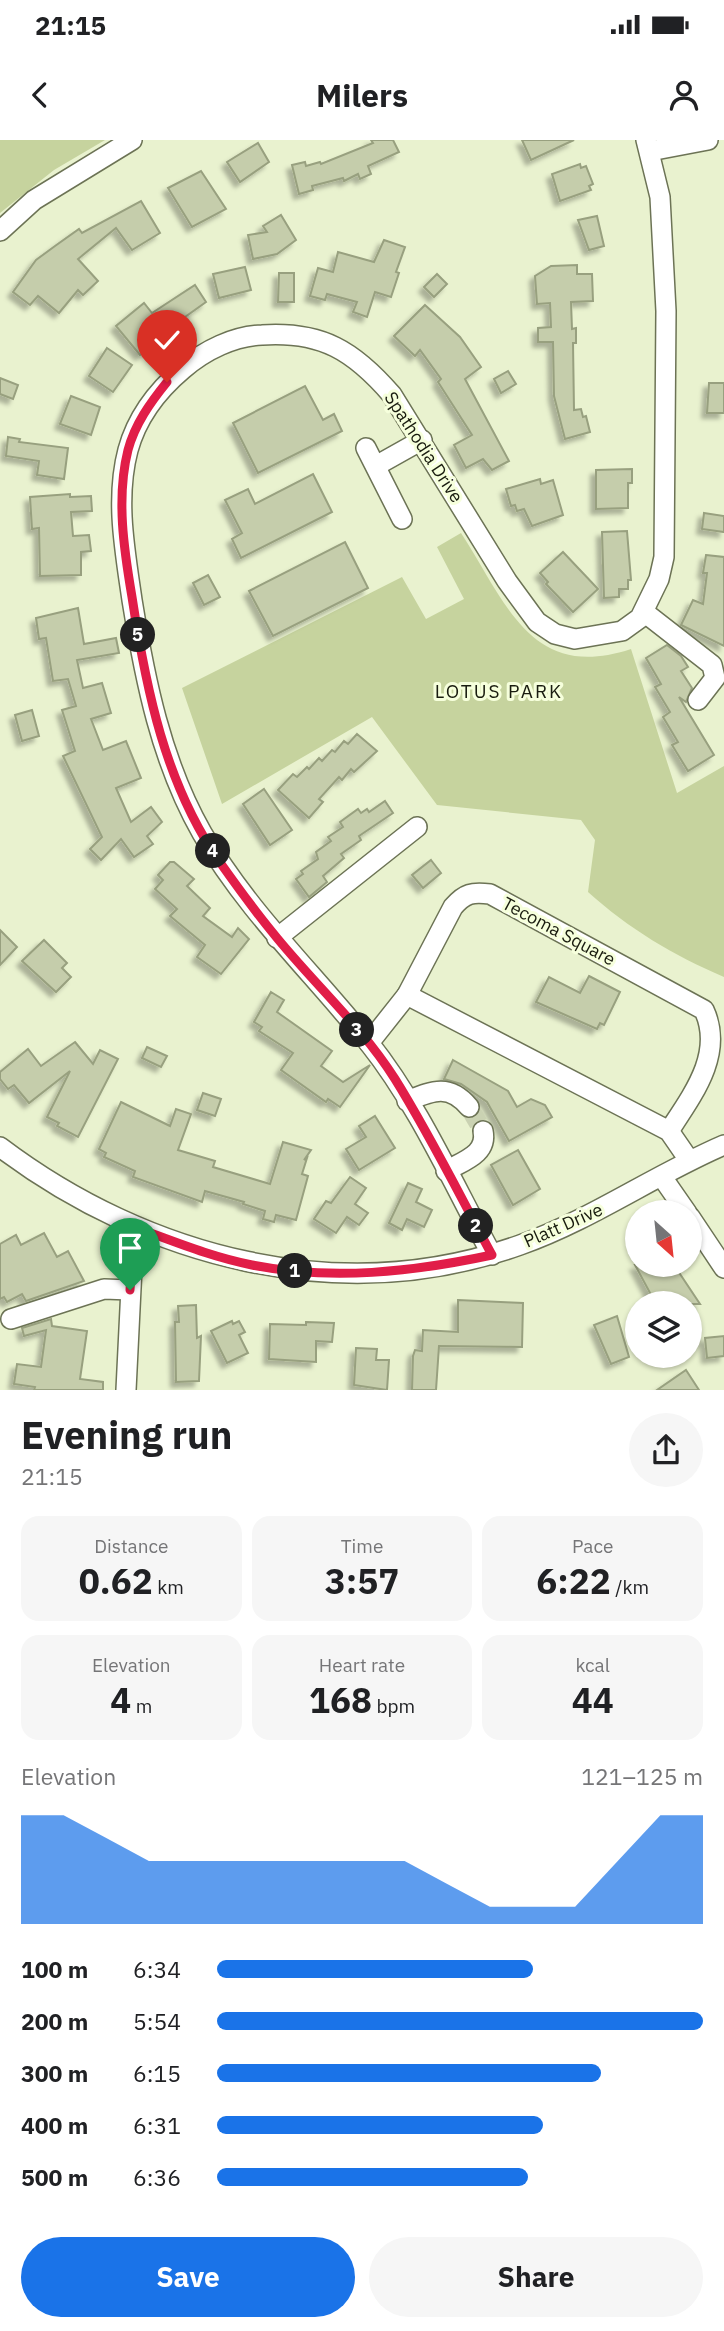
<!DOCTYPE html>
<html lang="en">
<head>
<meta charset="utf-8">
<style>
  :root { --surface:#fff; --page:#f6f6f6; --text:#202124; --muted:#757577; --accent:#1a73e8 }
  body { margin:0; font-family:"IBM Plex Sans",sans-serif; background:var(--page); color:var(--text); height:100vh; display:flex; flex-direction:column; font-size:26px; white-space:nowrap }
  * { box-sizing:border-box; margin:0 }
  p { font-size:23px; color:var(--muted) }
  .icon { flex:none; width:38px; height:38px; fill:none; stroke:currentColor; stroke-width:2; stroke-linecap:round; stroke-linejoin:round }
  .map { position:relative; height:1250px; overflow:hidden }
  .drawer { display:flex; flex-direction:column; background:var(--surface); flex:1 }
  .drawer>* { flex:none }
  .needle { width:46px; rotate:153deg }
  .tools { position:absolute; left:625px; top:1060px; display:grid; gap:14px }
  .tools a { display:grid; place-items:center; width:77px; height:77px; border-radius:50%; background:var(--surface); box-shadow:0 2px 5px #0004; font-size:35px }
  .pin { position:absolute; display:grid; place-items:center; width:60px; height:60px; color:#fff; margin:-72px -30px; border-radius:50% 50% 50% 0; rotate:-45deg; box-shadow:0 0 7px #0007 }
  .pin .icon { rotate:45deg }
  .km { position:absolute; width:35px; height:35px; margin:-18px; border-radius:50%; background:#222; color:#fff; font-size:19px; line-height:35px; text-align:center }
  .round { display:grid; place-items:center; flex:none; width:74px; height:74px; border-radius:37px; background:var(--page) }
  .headline { display:flex; align-items:center; justify-content:space-between; height:119px; padding:0 21px }
  h1 { font-size:38px; font-weight:800; line-height:52px }
  .metrics { display:grid; grid-template-columns:repeat(3,1fr); gap:10px; height:119px; padding:7px 21px }
  .metrics div { display:grid; align-content:center; border-radius:18px; background:var(--page); text-align:center }
  .metrics b { font-size:35px; font-weight:800 }
  .metrics small { font-size:19px; font-weight:400 }
  .metrics p { font-size:19px }
  .chart { height:196px; padding:14px 21px }
  .chart p { display:flex; justify-content:space-between }
  .chart svg { width:100%; height:126px; margin-top:7px; fill:var(--accent); opacity:.7 }
  .primary-button { display:flex; gap:14px; margin-top:auto; padding:14px 21px }
  .primary-button a { flex:1; height:80px; border-radius:42px; background:var(--accent); color:#fff; font-size:28px; font-weight:800; line-height:80px; text-align:center }
  .primary-button a+a { background:var(--page); color:var(--text) }
  ul { padding:0 21px; list-style:none; font-size:23px }
  li { display:grid; grid-template-columns:112px 84px 1fr; align-items:center; height:52px }
  li i { height:18px; border-radius:9px; background:var(--accent) }
  .status { display:flex; justify-content:space-between; align-items:center; height:49px; padding:0 35px; background:var(--surface); direction:ltr }
  .status svg { height:19px; fill:currentColor }
  header { display:flex; justify-content:space-between; align-items:center; height:91px; padding:0 21px; background:var(--surface); font-size:32px; font-weight:800 }
  .map>svg:first-child { display:block }
  .green { fill:#c6d39e }
  .building { fill:#c5cdab; stroke:#98a07f; stroke-width:2; filter:url(#shadow) }
  .lines { fill:none; stroke-linecap:round; stroke-linejoin:round }
  .minor-tunnel { stroke:#cad2b2; stroke-width:19; stroke-dasharray:19 10; stroke-linecap:butt }
  .minor-casing { stroke:#6c7355; stroke-width:22 }
  .minor { stroke:#fff; stroke-width:19 }
  .route-casing { stroke:#fff; stroke-width:14 }
  .route { stroke:#e11d48; stroke-width:9 }
  .labels { text-anchor:middle; dominant-baseline:central; stroke-width:6; stroke-linejoin:round; paint-order:stroke }
  .street-label { font-size:18px; fill:#191c0f; stroke:#f6ffdc }
  .neighbourhood-label { font-size:19px; letter-spacing:2px; fill:#191c0f; stroke:#f6ffdc }
</style>
</head>
<body>
<div class="status"><b>21:15</b><svg viewBox="0 0 49 12"><path d="M0 12V9h3v3zM5 12V6h3v6zM10 12V3h3v9zM15 12V0h3v12zM26 1h20v11H26zM47 4h2v5h-2z"/></svg></div>
<header><svg class="icon" aria-label="back" viewBox="0 0 24 24"><path d="M15 5l-7 7 7 7"/></svg>Milers<svg class="icon" aria-label="person" viewBox="0 0 24 24"><circle cx="12" cy="8" r="4"/><path d="M4 21q1-7 8-7t8 7"/></svg></header>
<div class="map">
<svg width="724" height="1250" viewBox="0 0 724 1250">
  <defs>
    <filter id="shadow"><feDropShadow dx="-5" dy="5" stdDeviation="2" flood-color="#0004"/></filter>
  </defs>
  <rect width="100%" height="100%" fill="#e9f2cf"/>
  <g class="green">
    <path d="M 0,0 L 105,0 L 54,30 L 0,73 Z"/>
    <path d="M 461,393 C 507,464 531,542 631,509 L 677,653 L 724,626 L 724,837 C 673,815 629,789 588,752 L 595,700 L 581,680 L 437,665 L 372,577 L 222,664 L 182,548 L 402,437 L 426,479 L 464,459 L 437,407 Z"/>
  </g>
  <g class="building">
    <path d="M 371,0 L 393,0 L 399,12 L 368,26 L 371,34 L 360,39 L 358,34 L 344,41 L 343,38 L 312,46 L 313,50 L 299,54 L 292,25 L 305,22 L 306,26 L 320,22 L 321,24 L 373,3 Z"/>
    <path d="M 522,0 L 574,0 L 531,20 Z"/>
    <path d="M 258,3 L 269,22 L 240,42 L 227,22 Z"/>
    <path d="M 580,24 L 581,28 L 586,26 L 593,44 L 589,46 L 591,50 L 560,61 L 552,34 Z"/>
    <path d="M 201,31 L 226,69 L 192,87 L 168,48 Z"/>
    <path d="M 141,61 L 160,93 L 132,110 L 116,88 L 78,119 L 98,141 L 83,155 L 78,150 L 59,173 L 38,156 L 30,165 L 13,152 L 36,120 L 55,106 L 79,89 L 82,93 Z"/>
    <path d="M 281,75 L 296,100 L 277,114 L 253,119 L 248,95 L 267,92 L 263,86 Z"/>
    <path d="M 597,76 L 604,106 L 589,110 L 578,80 Z"/>
    <path d="M 384,100 L 405,107 L 396,132 L 399,133 L 391,157 L 375,152 L 367,177 L 353,172 L 357,162 L 327,154 L 325,160 L 310,156 L 318,128 L 333,132 L 338,112 L 374,122 Z"/>
    <path d="M 577,125 L 577,134 L 592,134 L 593,161 L 571,162 L 572,189 L 576,188 L 576,203 L 573,203 L 574,270 L 581,269 L 583,277 L 586,276 L 590,292 L 565,299 L 554,256 L 553,202 L 538,202 L 538,188 L 551,187 L 550,163 L 537,164 L 535,136 L 551,126 Z"/>
    <path d="M 245,127 L 251,150 L 219,158 L 213,134 Z"/>
    <path d="M 279,133 L 294,133 L 294,162 L 278,162 Z"/>
    <path d="M 437,134 L 447,144 L 434,157 L 424,147 Z"/>
    <path d="M 195,145 L 206,162 L 164,192 L 175,204 L 161,215 L 153,205 L 140,215 L 116,186 L 144,163 L 152,173 Z"/>
    <path d="M 425,165 L 460,197 L 481,227 L 465,239 L 509,321 L 492,330 L 483,319 L 466,328 L 454,305 L 472,295 L 438,242 L 441,239 L 420,210 L 415,216 L 394,196 Z"/>
    <path d="M 107,208 L 132,225 L 113,252 L 89,236 Z"/>
    <path d="M 508,231 L 516,244 L 501,253 L 494,239 Z"/>
    <path d="M 0,238 L 18,245 L 13,259 L 0,254 Z"/>
    <path d="M 709,243 L 724,243 L 724,273 L 707,273 Z"/>
    <path d="M 305,246 L 323,280 L 334,274 L 342,291 L 258,333 L 233,283 Z"/>
    <path d="M 71,256 L 100,267 L 91,295 L 60,284 Z"/>
    <path d="M 8,297 L 20,299 L 19,302 L 68,308 L 64,339 L 37,335 L 39,321 L 6,316 Z"/>
    <path d="M 632,329 L 632,343 L 628,343 L 628,368 L 596,369 L 596,330 Z"/>
    <path d="M 313,334 L 332,372 L 241,418 L 232,399 L 242,393 L 225,360 L 248,349 L 255,364 Z"/>
    <path d="M 540,339 L 541,344 L 553,340 L 563,375 L 532,386 L 524,369 L 517,371 L 515,365 L 511,366 L 506,349 Z"/>
    <path d="M 70,354 L 70,357 L 91,356 L 92,371 L 71,372 L 73,396 L 89,395 L 91,411 L 81,412 L 81,435 L 40,436 L 39,388 L 32,389 L 30,357 Z"/>
    <path d="M 704,373 L 724,376 L 724,392 L 702,389 Z"/>
    <path d="M 627,391 L 631,440 L 628,440 L 628,449 L 619,449 L 619,457 L 604,458 L 602,392 Z"/>
    <path d="M 345,402 L 368,448 L 273,496 L 249,451 Z"/>
    <path d="M 563,412 L 598,449 L 573,472 L 546,444 L 548,442 L 540,433 Z"/>
    <path d="M 706,415 L 724,417 L 724,506 L 681,485 L 693,460 L 703,464 L 707,433 L 703,433 Z"/>
    <path d="M 208,435 L 220,457 L 204,465 L 193,443 Z"/>
    <path d="M 78,468 L 84,504 L 116,498 L 119,513 L 77,520 L 83,548 L 102,543 L 111,573 L 91,579 L 103,610 L 126,601 L 141,638 L 116,648 L 131,682 L 151,667 L 162,682 L 147,696 L 153,704 L 134,717 L 121,699 L 101,720 L 90,709 L 102,697 L 63,616 L 75,611 L 62,570 L 76,566 L 68,539 L 53,541 L 46,498 L 39,499 L 36,478 Z"/>
    <path d="M 667,505 L 681,516 L 688,527 L 681,531 L 692,548 L 686,562 L 679,557 L 714,615 L 688,631 L 672,605 L 678,602 L 663,577 L 670,572 L 655,547 L 661,544 L 646,518 Z"/>
    <path d="M 32,570 L 39,596 L 22,601 L 15,575 Z"/>
    <path d="M 357,594 L 377,611 L 354,632 L 351,629 L 342,640 L 339,637 L 319,659 L 323,662 L 309,678 L 278,650 L 293,634 L 297,637 L 307,627 L 309,629 L 319,618 L 322,621 L 332,610 L 335,612 L 344,601 L 348,604 Z"/>
    <path d="M 264,649 L 292,690 L 270,705 L 243,664 Z"/>
    <path d="M 385,661 L 393,673 L 359,696 L 361,700 L 341,714 L 344,718 L 323,736 L 327,742 L 309,757 L 296,739 L 303,734 L 301,731 L 318,719 L 316,712 L 331,701 L 328,697 L 343,687 L 340,682 L 358,669 L 361,673 L 367,669 L 369,672 Z"/>
    <path d="M 431,720 L 441,733 L 423,748 L 412,735 Z"/>
    <path d="M 170,722 L 174,722 L 194,739 L 187,746 L 210,768 L 203,776 L 232,797 L 238,788 L 249,799 L 221,834 L 197,817 L 205,805 L 170,776 L 177,769 L 155,749 L 163,740 L 158,735 Z"/>
    <path d="M 0,790 L 17,807 L 0,825 Z"/>
    <path d="M 44,800 L 67,823 L 62,828 L 71,837 L 56,852 L 22,821 Z"/>
    <path d="M 589,836 L 620,852 L 604,885 L 600,883 L 597,889 L 536,862 L 549,837 L 580,853 Z"/>
    <path d="M 271,852 L 284,860 L 277,872 L 332,911 L 321,926 L 343,942 L 370,925 L 340,967 L 328,959 L 326,962 L 281,930 L 293,913 L 259,891 L 262,887 L 254,882 Z"/>
    <path d="M 75,902 L 93,924 L 100,910 L 118,919 L 78,997 L 57,986 L 59,983 L 47,977 L 70,931 L 29,963 L 14,945 L 8,949 L 0,939 L 0,932 L 28,909 L 41,926 Z"/>
    <path d="M 147,907 L 167,916 L 161,927 L 142,918 Z"/>
    <path d="M 453,920 L 508,951 L 517,967 L 531,959 L 545,965 L 552,977 L 509,1001 L 487,962 L 461,944 L 444,939 Z"/>
    <path d="M 203,953 L 221,959 L 215,976 L 197,970 Z"/>
    <path d="M 121,962 L 170,986 L 176,969 L 191,974 L 178,1010 L 215,1021 L 213,1027 L 270,1044 L 283,1002 L 311,1010 L 304,1020 L 307,1018 L 302,1034 L 308,1036 L 296,1080 L 276,1075 L 274,1082 L 263,1079 L 265,1071 L 243,1064 L 244,1062 L 205,1051 L 202,1062 L 133,1037 L 135,1031 L 104,1017 L 106,1013 L 99,1009 Z"/>
    <path d="M 375,976 L 395,1008 L 359,1030 L 346,1009 L 366,997 L 359,986 Z"/>
    <path d="M 518,1010 L 540,1049 L 513,1065 L 491,1025 Z"/>
    <path d="M 350,1037 L 366,1048 L 355,1064 L 368,1073 L 359,1085 L 347,1077 L 336,1093 L 314,1079 L 326,1061 L 331,1063 Z"/>
    <path d="M 408,1043 L 422,1049 L 416,1062 L 432,1070 L 424,1087 L 407,1079 L 402,1090 L 389,1083 Z"/>
    <path d="M 44,1093 L 57,1117 L 68,1111 L 84,1141 L 26,1161 L 22,1154 L 7,1162 L 4,1157 L 0,1159 L 0,1104 L 16,1095 L 21,1105 Z"/>
    <path d="M 635,1125 L 674,1125 L 700,1164 L 656,1164 Z"/>
    <path d="M 458,1160 L 523,1163 L 522,1207 L 439,1206 L 436,1250 L 412,1250 L 413,1216 L 415,1210 L 422,1211 L 423,1190 L 458,1192 Z"/>
    <path d="M 196,1165 L 197,1198 L 201,1196 L 199,1241 L 176,1242 L 175,1182 L 179,1182 L 178,1166 Z"/>
    <path d="M 617,1176 L 629,1217 L 611,1224 L 594,1185 Z"/>
    <path d="M 51,1179 L 52,1186 L 87,1191 L 80,1239 L 103,1242 L 103,1250 L 34,1250 L 35,1247 L 14,1244 L 17,1224 L 41,1227 L 46,1190 L 24,1196 L 22,1188 Z"/>
    <path d="M 232,1181 L 233,1184 L 239,1181 L 245,1192 L 239,1195 L 248,1213 L 227,1223 L 211,1191 Z"/>
    <path d="M 306,1182 L 334,1183 L 332,1202 L 316,1201 L 316,1222 L 269,1219 L 270,1184 L 306,1185 Z"/>
    <path d="M 724,1196 L 724,1216 L 707,1218 L 705,1198 Z"/>
    <path d="M 356,1208 L 377,1209 L 376,1220 L 389,1220 L 387,1250 L 354,1245 Z"/>
    <path d="M 686,1230 L 699,1250 L 657,1250 Z"/>
  </g>
  <g class="lines">
    <path class="minor-tunnel" d="M 469,967 L 483,991"/>
    <g class="minor-casing">
      <g id="minor">
        <path d="M 650,11 L 708,0"/>
        <path d="M 0,91 L 34,60 L 132,0"/>
        <path d="M 366,308 L 402,379"/>
        <path d="M 378,329 L 381,323 L 422,300"/>
        <path d="M 644,472 L 712,525 L 715,538 L 698,560"/>
        <path d="M 277,798 L 417,687"/>
        <path d="M 407,855 L 669,991 L 689,1020"/>
        <path d="M 369,903 L 407,855 L 453,767 C 465,753 472,752 490,754 L 704,870 C 724,913 694,953 669,991"/>
        <path d="M 407,961 C 432,951 449,943 469,967"/>
        <path d="M 0,1007 C 147,1118 341,1169 520,1105 C 591,1080 654,1035 724,1005"/>
        <path d="M 446,1031 C 463,1021 488,1014 483,991"/>
        <path d="M 662,1037 L 687,1073"/>
        <path d="M 690,1077 L 724,1128"/>
        <path d="M 492,1115 C 453,1044 419,966 369,903 C 313,833 247,771 202,693 C 161,621 145,540 132,460 C 125,411 115,359 128,310 C 137,277 158,250 183,229 C 205,210 234,196 262,195 C 322,191 354,211 392,255 L 507,441 L 537,482 L 555,494 L 575,499 L 622,491 L 640,478 L 659,439 L 664,417 L 666,171 L 660,57 L 646,0"/>
        <path d="M 11,1179 L 104,1149 L 130,1150"/>
        <path d="M 126,1250 L 134,1087"/>
      </g>
    </g>
    <use href="#minor" class="minor"/>
  </g>
  <g class="lines">
    <g class="route-casing">
      <path id="route" d="M 130,1150 L 134,1087 C 173,1101 211,1117 252,1125 C 332,1141 412,1132 492,1115 C 460,1056 430,995 395,939 C 361,885 312,842 273,793 C 254,770 236,745 219,721 C 165,643 146,549 132,457 C 124,410 116,358 128,310 C 135,284 150,263 167,242"/>
    </g>
    <use href="#route" class="route"/>
  </g>
  <g class="labels">
    <g class="street-label">
      <text transform="translate(424 307) rotate(57)">Spathodia Drive</text>
      <text transform="translate(559 791) rotate(28)">Tecoma Square</text>
      <text transform="translate(563 1085) rotate(-24)">Platt Drive</text>
    </g>
    <g class="neighbourhood-label">
      <text x="499" y="551">LOTUS PARK</text>
    </g>
  </g>
</svg>
<div class="tools">
<a><svg class="needle" viewBox="-14 -14 28 28"><path d="M0-13l5 13h-10z" fill="#e53935"/><path d="M0 13l5-13h-10z" fill="#757577"/></svg></a>
<a><svg class="icon" aria-label="layers" viewBox="0 0 24 24"><path d="M12 4l9 5-9 5-9-5zM3 14l9 5 9-5"/></svg></a>
</div>
<div class="pin" style="left:130px;top:1150px;background:#1e9e55"><svg class="icon" aria-label="arrive" viewBox="0 0 24 24"><path d="M6 21V4h12l-3 4 3 4H6"/></svg></div>
<div class="pin" style="left:167px;top:242px;background:#d93025"><svg class="icon" aria-label="check" viewBox="0 0 24 24"><path d="M5 12l5 5 9-10"/></svg></div>
<b class="km" style="left:295px;top:1131px">1</b>
<b class="km" style="left:476px;top:1086px">2</b>
<b class="km" style="left:357px;top:890px">3</b>
<b class="km" style="left:213px;top:711px">4</b>
<b class="km" style="left:138px;top:495px">5</b>
</div>
<section class="drawer">
<div class="headline"><div><h1>Evening run</h1><p>21:15</p></div><a class="round"><svg class="icon" aria-label="share" viewBox="0 0 24 24"><path d="M12 15V3M7 8l5-5 5 5M5 13v7h14v-7"/></svg></a></div>
<div class="metrics">
<div><p>Distance</p><b>0.62<small> km</small></b></div>
<div><p>Time</p><b>3:57</b></div>
<div><p>Pace</p><b>6:22<small> /km</small></b></div>
</div>
<div class="metrics">
<div><p>Elevation</p><b>4<small> m</small></b></div>
<div><p>Heart rate</p><b>168<small> bpm</small></b></div>
<div><p>kcal</p><b>44</b></div>
</div>
<div class="chart"><p><span>Elevation</span>121–125 m</p>
<svg viewBox="0 0 160 44" preserveAspectRatio="none"><path d="M0 44V6L10 6L20 14L30 22L40 22L50 22L60 22L70 22L80 22L90 22L100 30L110 38L120 38L130 38L140 22L150 6L160 6V44z"/></svg>
</div>
<ul>
<li><b>100 m</b>6:34<i style="width:65%"></i></li>
<li><b>200 m</b>5:54<i style="width:100%"></i></li>
<li><b>300 m</b>6:15<i style="width:79%"></i></li>
<li><b>400 m</b>6:31<i style="width:67%"></i></li>
<li><b>500 m</b>6:36<i style="width:64%"></i></li>
</ul>
<div class="primary-button"><a>Save</a><a>Share</a></div>
</section>
</body>
</html>
